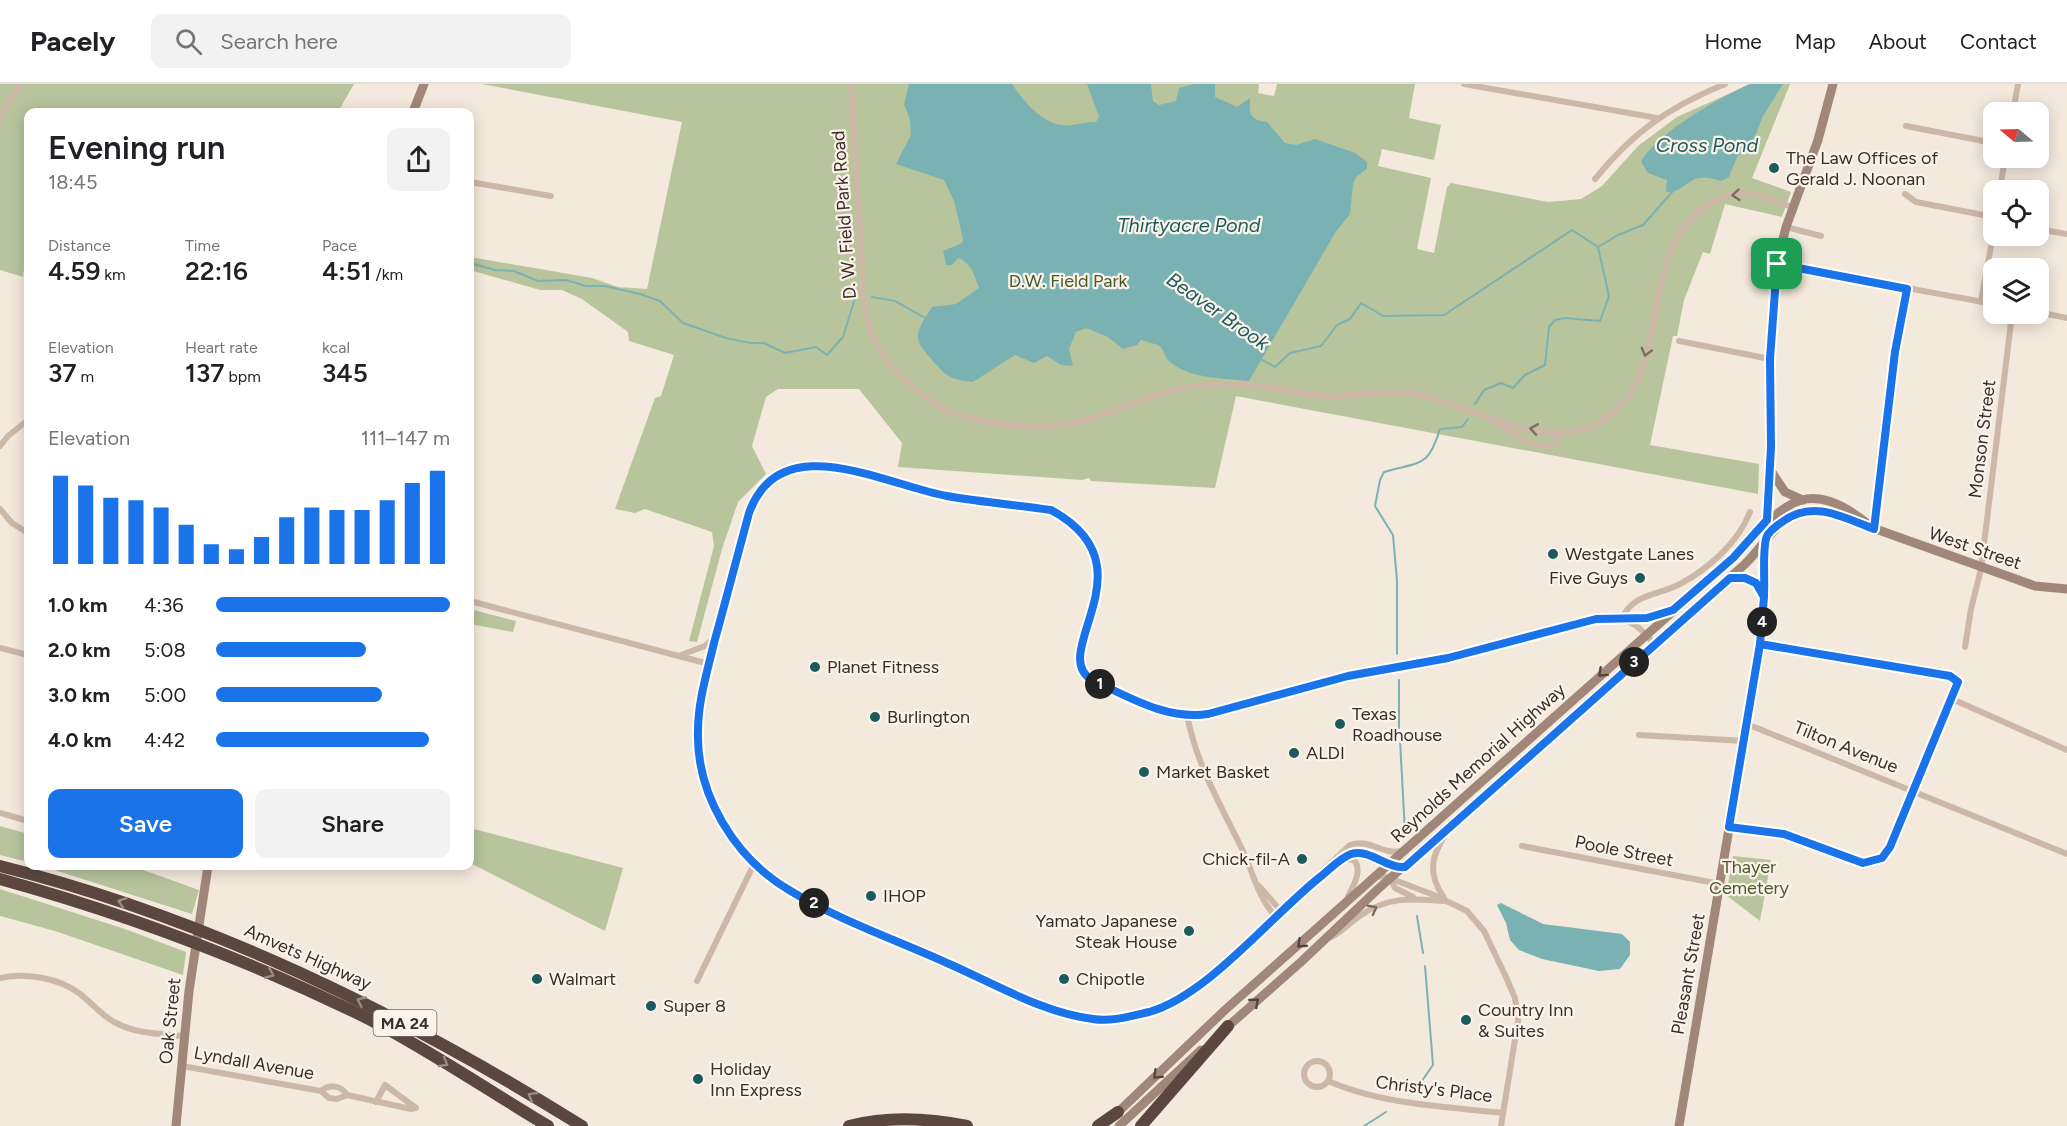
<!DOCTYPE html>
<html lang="en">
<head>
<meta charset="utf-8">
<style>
  :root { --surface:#fff; --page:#f2f2f2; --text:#202124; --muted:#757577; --line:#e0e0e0; --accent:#1a73e8 }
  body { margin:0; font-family:Figtree,sans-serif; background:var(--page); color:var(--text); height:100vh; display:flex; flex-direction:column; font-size:22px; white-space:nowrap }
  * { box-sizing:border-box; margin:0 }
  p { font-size:20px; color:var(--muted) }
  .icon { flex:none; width:33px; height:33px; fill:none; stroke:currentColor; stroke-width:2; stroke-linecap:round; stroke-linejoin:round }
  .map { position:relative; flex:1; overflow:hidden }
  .drawer { position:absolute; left:24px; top:24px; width:450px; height:762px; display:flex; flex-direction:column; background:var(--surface); border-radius:12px; box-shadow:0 3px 15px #0003 }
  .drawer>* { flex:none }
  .needle { width:39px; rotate:289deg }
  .buttons { position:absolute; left:1983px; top:18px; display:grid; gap:12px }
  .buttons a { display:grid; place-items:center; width:66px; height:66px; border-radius:12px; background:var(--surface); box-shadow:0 3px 15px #0003; font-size:30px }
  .pin { position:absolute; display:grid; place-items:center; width:51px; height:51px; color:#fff; margin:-26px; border-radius:12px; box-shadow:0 3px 9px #0006 }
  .km { position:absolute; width:30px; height:30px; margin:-15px; border-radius:50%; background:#222; color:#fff; font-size:16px; line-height:30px; text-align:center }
  .round { display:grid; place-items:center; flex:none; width:63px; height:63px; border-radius:12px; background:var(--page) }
  .overview { display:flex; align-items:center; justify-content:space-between; height:102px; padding:0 24px }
  h1 { font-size:33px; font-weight:600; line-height:45px }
  .metrics { display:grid; grid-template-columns:repeat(3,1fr); gap:9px; height:102px; padding:6px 24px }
  .metrics div { display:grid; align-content:center }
  .metrics b { font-size:26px; font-weight:600 }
  .metrics small { font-size:16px; font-weight:400 }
  .metrics p { font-size:16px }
  .chart { height:168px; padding:12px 24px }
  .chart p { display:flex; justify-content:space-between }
  .chart svg { width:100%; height:108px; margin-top:6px; stroke:var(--accent); stroke-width:6 }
  .button { display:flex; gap:12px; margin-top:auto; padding:12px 24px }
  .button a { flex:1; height:69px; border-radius:12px; background:var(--accent); color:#fff; font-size:24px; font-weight:600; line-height:69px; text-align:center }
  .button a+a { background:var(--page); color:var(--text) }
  ul { padding:0 24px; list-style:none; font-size:20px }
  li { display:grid; grid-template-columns:96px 72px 1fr; align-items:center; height:45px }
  li i { height:15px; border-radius:8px; background:var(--accent) }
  header { display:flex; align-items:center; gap:36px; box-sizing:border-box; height:84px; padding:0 30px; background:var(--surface); border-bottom:2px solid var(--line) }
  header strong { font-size:28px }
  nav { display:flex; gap:33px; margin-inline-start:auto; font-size:21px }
  .search { width:420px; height:54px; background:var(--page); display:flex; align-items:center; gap:15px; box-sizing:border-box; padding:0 21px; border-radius:12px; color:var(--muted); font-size:22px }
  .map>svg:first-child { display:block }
  .green { fill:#b8c49c }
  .water { fill:#7ab2b3 }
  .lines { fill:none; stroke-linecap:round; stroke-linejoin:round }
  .stream { stroke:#7ab2b3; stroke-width:2 }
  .street { stroke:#cdb8a8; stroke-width:6 }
  .secondary { stroke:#a18779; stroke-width:9 }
  .highway { stroke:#5b473f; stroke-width:12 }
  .oneway { stroke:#7c6c62 }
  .oneway2 { stroke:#54443d }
  .oneway3 { stroke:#9b8c83 }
  .route-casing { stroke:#fff; stroke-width:12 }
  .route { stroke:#1a73e8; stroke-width:8 }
  .poi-dot { fill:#1b5b5e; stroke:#fbf3ea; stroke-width:2 }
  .labels { text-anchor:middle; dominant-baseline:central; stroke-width:4.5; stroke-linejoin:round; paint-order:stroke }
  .shield { fill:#fbf3ea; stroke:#746963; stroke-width:1.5 }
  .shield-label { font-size:16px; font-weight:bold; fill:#3a2e29 }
  .poi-label { font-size:18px; fill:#3a2e29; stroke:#fbf3ea; text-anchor:start }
  .street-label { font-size:18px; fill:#3a2e29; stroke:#fbf3ea }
  .park-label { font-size:18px; fill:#495a2b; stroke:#fbf3ea }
  .water-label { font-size:20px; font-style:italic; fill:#1b5b5e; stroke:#fbf3ea }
</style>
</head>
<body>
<header>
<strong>Pacely</strong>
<div class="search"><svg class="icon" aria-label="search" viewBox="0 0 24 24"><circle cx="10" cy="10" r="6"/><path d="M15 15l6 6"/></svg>Search here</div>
<nav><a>Home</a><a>Map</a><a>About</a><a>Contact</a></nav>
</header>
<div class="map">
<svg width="2067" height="1042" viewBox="0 0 2067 1042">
  <rect width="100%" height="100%" fill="#f4e9dd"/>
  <g class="green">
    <path d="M 0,0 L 354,0 L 338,28 L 28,28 L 28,154 L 23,193 L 0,186 Z"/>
    <path d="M 482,0 L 1259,0 L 1258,9 L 1274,12 L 1277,0 L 1415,0 L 1409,34 L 1441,41 L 1434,76 L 1382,65 L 1378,82 L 1431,94 L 1417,165 L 1434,169 L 1447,103 L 1451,99 L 1548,118 L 1581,115 L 1602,102 L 1638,62 L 1677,33 L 1750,0 L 1790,0 L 1752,94 L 1791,108 L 1782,133 L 1725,120 L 1710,170 L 1703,168 L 1684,216 L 1677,252 L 1673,252 L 1650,361 L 1759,380 L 1758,410 L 1236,312 L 1215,404 L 1091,397 L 1089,394 L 1082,396 L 898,383 L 902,359 L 859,305 L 778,305 L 766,313 L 752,362 L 766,390 L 738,418 L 722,465 L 697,558 L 689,557 L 714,462 L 712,448 L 645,425 L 635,429 L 615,425 L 655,314 L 661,312 L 674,271 L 629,257 L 628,248 L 582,215 L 562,206 L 540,206 L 470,186 L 470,173 L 592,194 L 618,203 L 647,205 L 682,38 Z"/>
    <path d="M 470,525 L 516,537 L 513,548 L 470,540 Z"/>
    <path d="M 0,742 L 28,750 L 28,778 L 0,771 Z"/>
    <path d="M 470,744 L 623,784 L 605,847 L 470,779 Z"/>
    <path d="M 1733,772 L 1771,776 L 1760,837 L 1726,811 Z"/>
    <path d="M 42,782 L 132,782 L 199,806 L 192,830 Z"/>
    <path d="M 0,805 L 125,845 L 186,868 L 183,891 L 55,847 L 0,832 Z"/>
  </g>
  <g class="water">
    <path d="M 909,0 L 1012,0 C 1025,19 1046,45 1072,41 C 1080,40 1088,38 1096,38 L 1099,33 L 1087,0 L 1151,0 L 1153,17 L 1159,21 L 1176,17 L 1179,4 L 1194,0 L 1215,0 L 1215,13 L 1237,23 L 1250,14 C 1250,29 1248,36 1267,38 L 1285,59 L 1296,61 L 1315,55 L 1355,69 L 1367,78 L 1367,85 L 1357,92 L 1353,100 L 1350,130 L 1335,149 L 1249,297 C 1222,294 1193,295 1171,279 C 1164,274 1165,266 1158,261 L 1141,256 L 1137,261 L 1123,265 L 1108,253 L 1086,244 L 1076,248 L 1069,265 L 1073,282 L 1061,281 L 1047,272 L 1034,279 L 1015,271 L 973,298 C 950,295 948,294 933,277 C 911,253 915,250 932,223 L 956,220 L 979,204 C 974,191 972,179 958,174 L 952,181 L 946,181 L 943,167 L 962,159 L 963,155 L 954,117 L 944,96 L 896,80 L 911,51 L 910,36 L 904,20 Z"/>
    <path d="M 1750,0 L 1783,0 L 1763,32 L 1753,57 L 1737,73 L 1729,93 L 1721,97 C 1686,85 1689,109 1666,108 L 1667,96 L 1648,89 L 1641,78 C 1656,49 1719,14 1750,0 Z"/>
    <path d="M 1501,819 L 1543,840 L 1622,850 L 1630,858 L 1630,871 L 1620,885 L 1599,887 L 1542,875 L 1519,866 L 1510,856 L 1506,839 L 1497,821 Z"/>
  </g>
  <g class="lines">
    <g class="stream">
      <path d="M 470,179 L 495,186 L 514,187 L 538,197 L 566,196 L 586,202 L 605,202 L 640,210 L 660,217 L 683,239 L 726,254 L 750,259 L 764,259 L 785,269 L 816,263 L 827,271 L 843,253 L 855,214"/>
      <path d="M 872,213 L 895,217 L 927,235"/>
      <path d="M 1261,275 L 1275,283 L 1290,269 L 1321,262 L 1337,241 L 1350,235 L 1361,219 L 1383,232 L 1444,231 L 1572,146 L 1598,163 L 1618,151 L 1643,141 L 1673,107"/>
      <path d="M 1475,320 L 1484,306 L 1501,299 L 1513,304 L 1525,291 L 1545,281 L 1549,243 L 1555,236 L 1565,234 L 1600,237 L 1609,212 L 1598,163"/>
      <path d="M 1397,570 L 1397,497 L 1393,451 L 1375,422 L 1380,396 L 1384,388 C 1421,377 1428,384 1440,345 L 1462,343 L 1468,335"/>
      <path d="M 1399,596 L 1399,644"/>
      <path d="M 1400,656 L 1405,748"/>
      <path d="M 1417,832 L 1423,869"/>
      <path d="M 1414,1008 L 1433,981 L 1425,882"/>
      <path d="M 1364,1042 L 1386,1028"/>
    </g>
    <g class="street">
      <path d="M 851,0 L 864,220 C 867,231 869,243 873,253 C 885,284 930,323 962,332 C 998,342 1045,347 1082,337 C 1121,326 1157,306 1198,302 C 1218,300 1241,300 1261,302 C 1282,304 1303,311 1324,312 C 1349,313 1374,307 1399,308 C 1460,311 1532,369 1594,341 C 1679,301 1632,172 1705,123 C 1714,117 1726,110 1737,109 C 1755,108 1775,117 1792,123"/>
      <path d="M 1464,0 L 1657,34"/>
      <path d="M 2013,28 L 2018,0"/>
      <path d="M 0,33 L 20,0"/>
      <path d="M 1906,42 L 1994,59"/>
      <path d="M 1595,95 C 1633,48 1669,23 1725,0"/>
      <path d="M 470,98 L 551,112"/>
      <path d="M 2000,106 L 2005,74"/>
      <path d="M 1905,110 L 1916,118 L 1994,133"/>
      <path d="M 1786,143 L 1821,152"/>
      <path d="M 2038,145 L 2067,150"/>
      <path d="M 1777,180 L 1994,220"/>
      <path d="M 1981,217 L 1994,146"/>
      <path d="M 2038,228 L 2067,234"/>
      <path d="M 1679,257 L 1770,275"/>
      <path d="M 1494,338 L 1524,356 L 1547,363 L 1557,359 L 1559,348"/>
      <path d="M 0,362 L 8,352 L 28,336"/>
      <path d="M 0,425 L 12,439 L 28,449"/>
      <path d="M 1874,445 L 1895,268 L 1907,205"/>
      <path d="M 470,517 L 709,580"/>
      <path d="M 1622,534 C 1634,509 1657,512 1680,500 C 1708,485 1738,459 1750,428"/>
      <path d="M 1630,536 L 1670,528"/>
      <path d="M 1965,563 L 1971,525 L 1981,485 L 2012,230"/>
      <path d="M 0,564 L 28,571"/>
      <path d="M 681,571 L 705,562 L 716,552"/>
      <path d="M 1952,615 L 2067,666"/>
      <path d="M 1187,631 C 1196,679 1220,720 1241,763 C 1253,787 1257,812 1275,832"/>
      <path d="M 1747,640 L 2067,770"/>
      <path d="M 1639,651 L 1745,657"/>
      <path d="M 0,729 L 28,737"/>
      <path d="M 1729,743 L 1783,750 L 1863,779 L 1882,774 L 1891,763 L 1957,598 L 1950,592 L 1760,560"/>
      <path d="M 1522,762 L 1720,800"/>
      <path d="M 1401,767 C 1382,771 1370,754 1350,761 L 1203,899 C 1150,935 1111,944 1050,924 L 789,807 L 754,780 L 728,747 L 713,719 L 703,687 L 697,651 L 699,622 L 752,420 L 766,401 L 781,389 L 812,381 L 841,385 L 946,412 L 1051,426 L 1080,446 L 1097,475 L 1096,507 L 1080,573 L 1083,589 L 1092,596 L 1161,627 L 1196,631 L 1348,592 L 1461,571 L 1601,534 C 1627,532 1638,540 1654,560"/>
      <path d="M 1344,775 L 1354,776 C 1364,788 1351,805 1346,817"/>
      <path d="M 1324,790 L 1347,772 L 1356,769 L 1404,783"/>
      <path d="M 1375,793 L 1384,792 L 1434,811 L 1467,827 L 1484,847 L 1506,893 L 1515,914 L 1518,937 L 1501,1042"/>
      <path d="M 1390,793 L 1395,804 L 1413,813"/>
      <path d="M 1259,802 L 1281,827"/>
      <path d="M 1444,814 C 1427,789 1431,772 1447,748"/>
      <path d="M 1327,855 C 1341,850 1349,839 1361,831 C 1387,813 1413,814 1443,817"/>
      <path d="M 0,894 C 24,888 60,894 80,910 C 92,919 103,933 116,939 C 137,950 161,950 184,952"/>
      <path d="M 697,897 L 754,780"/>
      <circle cx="1317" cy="990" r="13"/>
      <path d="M 182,982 L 321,1007 L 329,1014 L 337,1015 L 347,1011 L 411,1025 L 416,1024 L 385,1001 L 376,1018"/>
      <path d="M 1328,997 C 1383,1021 1444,1022 1503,1029"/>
      <path d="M 321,1007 C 329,1000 341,1001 347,1011"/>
    </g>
    <g class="secondary">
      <path d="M 413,28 L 424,0"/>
      <path d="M 1771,387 L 1785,408 L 1803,416"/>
      <path d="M 1730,494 C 1746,493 1756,495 1763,512"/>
      <path d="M 1225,945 L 1302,877 L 1378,805 L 1744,481 C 1772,454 1784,417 1831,429 L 2035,502 L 2067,505"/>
      <path d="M 1115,1031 L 1225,926 L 1733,474 C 1780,428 1800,386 1868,440"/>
      <path d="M 176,1042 L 189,907 L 208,782"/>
      <path d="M 1119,1042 L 1201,966"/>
      <path d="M 1679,1042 L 1760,560 L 1771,363 L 1770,275 L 1777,180 L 1786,143 L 1818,56 L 1833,0"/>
    </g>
    <g class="highway">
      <path d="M 0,782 C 208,834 400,929 582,1042"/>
      <path d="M 0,795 C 127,830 251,877 369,935 C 431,967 489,1007 548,1042"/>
      <path d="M 849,1042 C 888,1032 928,1034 967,1042"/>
      <path d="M 1098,1042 L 1118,1028"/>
      <path d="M 1141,1042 L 1228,942"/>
    </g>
  </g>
  <defs><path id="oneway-chevron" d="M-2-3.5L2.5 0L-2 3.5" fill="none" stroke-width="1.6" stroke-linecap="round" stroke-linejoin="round" transform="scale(1.5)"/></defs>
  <g class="oneway">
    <use href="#oneway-chevron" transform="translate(1736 111) rotate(175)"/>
    <use href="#oneway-chevron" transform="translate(1646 268) rotate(105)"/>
    <use href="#oneway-chevron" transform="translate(1534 345) rotate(-170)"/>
    <use href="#oneway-chevron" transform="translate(1373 825) rotate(-28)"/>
  </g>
  <g class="oneway2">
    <use href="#oneway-chevron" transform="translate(1602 589) rotate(138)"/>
    <use href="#oneway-chevron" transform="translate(1301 860) rotate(137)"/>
    <use href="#oneway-chevron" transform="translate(1255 918) rotate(-41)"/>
    <use href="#oneway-chevron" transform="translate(1157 991) rotate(136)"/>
  </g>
  <g class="oneway3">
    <use href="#oneway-chevron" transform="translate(122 818) rotate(-161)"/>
    <use href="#oneway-chevron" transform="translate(270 890) rotate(23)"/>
    <use href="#oneway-chevron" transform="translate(361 917) rotate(-155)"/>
    <use href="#oneway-chevron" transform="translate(444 979) rotate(31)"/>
    <use href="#oneway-chevron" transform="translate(532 1012) rotate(-149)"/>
  </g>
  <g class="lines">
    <g class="route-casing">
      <path id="route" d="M 1777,180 L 1770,275 L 1771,363 L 1767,436 L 1733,474 L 1673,526 L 1647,534 L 1596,535 L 1448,574 L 1348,592 L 1208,630 C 1166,636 1129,613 1092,596 C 1046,569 1155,482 1051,426 C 1016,421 981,418 947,412 C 885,401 780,342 749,429 C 737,473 726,516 714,559 C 707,589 698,617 698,647 C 696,711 735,774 789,806 C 836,835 896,856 947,879 C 993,899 1043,929 1093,935 C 1111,938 1132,932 1149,928 C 1207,912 1271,832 1320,793 C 1329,786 1340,774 1351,770 C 1369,764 1387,785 1405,783 L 1730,494 L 1745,494 L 1756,499 L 1764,513 L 1760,560 L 1729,743 L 1784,750 L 1863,779 L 1882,774 L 1890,763 L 1958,598 L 1950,592 L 1760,560 L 1764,513 L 1764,509 C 1765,495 1762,463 1767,452 C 1770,446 1779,440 1785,436 C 1815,416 1844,434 1874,445 L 1895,268 L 1907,205 L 1777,180"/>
    </g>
    <use href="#route" class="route"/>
  </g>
  <g class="poi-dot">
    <circle cx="1774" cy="84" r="6"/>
    <circle cx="1553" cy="470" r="6"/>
    <circle cx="1640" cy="494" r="6"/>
    <circle cx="815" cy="583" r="6"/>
    <circle cx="875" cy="633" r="6"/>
    <circle cx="1340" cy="640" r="6"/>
    <circle cx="1294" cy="669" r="6"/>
    <circle cx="1144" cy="688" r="6"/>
    <circle cx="1302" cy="775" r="6"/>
    <circle cx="871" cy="812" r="6"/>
    <circle cx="1189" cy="847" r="6"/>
    <circle cx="537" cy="895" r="6"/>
    <circle cx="1064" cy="895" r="6"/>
    <circle cx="651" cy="922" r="6"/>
    <circle cx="1466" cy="936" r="6"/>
    <circle cx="698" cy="995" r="6"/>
  </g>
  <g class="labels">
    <rect class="shield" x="373.5" y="926" width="63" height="26" rx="4.5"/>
    <g class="shield-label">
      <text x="405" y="939">MA 24</text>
    </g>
    <g class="poi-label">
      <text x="1786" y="74">The Law Offices of<tspan x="1786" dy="21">Gerald J. Noonan</tspan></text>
      <text x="1565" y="470">Westgate Lanes</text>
      <text x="1628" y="494" text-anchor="end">Five Guys</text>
      <text x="827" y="583">Planet Fitness</text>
      <text x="1352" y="630">Texas<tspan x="1352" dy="21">Roadhouse</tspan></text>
      <text x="887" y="633">Burlington</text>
      <text x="1306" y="669">ALDI</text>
      <text x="1156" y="688">Market Basket</text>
      <text x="1290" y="775" text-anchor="end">Chick-fil-A</text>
      <text x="883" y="812">IHOP</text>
      <text x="1177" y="837" text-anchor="end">Yamato Japanese<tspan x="1177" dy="21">Steak House</tspan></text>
      <text x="549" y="895">Walmart</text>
      <text x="1076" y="895">Chipotle</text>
      <text x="663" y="922">Super 8</text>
      <text x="1478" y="926">Country Inn<tspan x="1478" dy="21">&amp; Suites</tspan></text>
      <text x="710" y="985">Holiday<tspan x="710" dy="21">Inn Express</tspan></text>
    </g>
    <g class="street-label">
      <text transform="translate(844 131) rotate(-94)">D. W. Field Park Road</text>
      <text transform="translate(1982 355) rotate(-83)">Monson Street</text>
      <text transform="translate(1975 464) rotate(19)">West Street</text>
      <text transform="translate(1846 663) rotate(22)">Tilton Avenue</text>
      <text transform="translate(1478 679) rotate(-42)">Reynolds Memorial Highway</text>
      <text transform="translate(1624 767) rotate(11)">Poole Street</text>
      <text transform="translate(308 873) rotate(24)">Amvets Highway</text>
      <text transform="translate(1688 890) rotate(-80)">Pleasant Street</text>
      <text transform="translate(170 937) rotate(-84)">Oak Street</text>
      <text transform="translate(254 979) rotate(10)">Lyndall Avenue</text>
      <text transform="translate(1434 1005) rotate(7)">Christy's Place</text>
    </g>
    <g class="park-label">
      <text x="1068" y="197">D.W. Field Park</text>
      <text x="1749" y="783">Thayer<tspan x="1749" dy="21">Cemetery</tspan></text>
    </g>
    <g class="water-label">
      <text x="1707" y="61">Cross Pond</text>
      <text x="1189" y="141">Thirtyacre Pond</text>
      <text transform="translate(1218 227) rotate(35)">Beaver Brook</text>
    </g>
  </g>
</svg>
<div class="buttons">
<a><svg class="needle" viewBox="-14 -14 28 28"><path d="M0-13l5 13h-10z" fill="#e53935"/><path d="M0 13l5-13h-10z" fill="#757577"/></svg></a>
<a><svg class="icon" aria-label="locate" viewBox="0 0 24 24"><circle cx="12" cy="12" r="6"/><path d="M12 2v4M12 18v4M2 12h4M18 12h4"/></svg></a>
<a><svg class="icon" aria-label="layers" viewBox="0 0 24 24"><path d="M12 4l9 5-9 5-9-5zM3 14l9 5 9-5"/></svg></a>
</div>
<div class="pin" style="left:1777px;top:180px;background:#1e9e55"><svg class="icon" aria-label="arrive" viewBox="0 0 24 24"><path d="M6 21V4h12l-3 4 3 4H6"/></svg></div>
<b class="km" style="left:1100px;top:600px">1</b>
<b class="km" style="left:814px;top:819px">2</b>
<b class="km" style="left:1634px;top:578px">3</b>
<b class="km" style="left:1762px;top:538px">4</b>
<section class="drawer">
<div class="overview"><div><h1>Evening run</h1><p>18:45</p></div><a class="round"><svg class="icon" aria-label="share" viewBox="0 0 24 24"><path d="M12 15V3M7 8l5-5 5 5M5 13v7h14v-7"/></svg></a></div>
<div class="metrics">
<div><p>Distance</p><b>4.59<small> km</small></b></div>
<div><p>Time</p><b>22:16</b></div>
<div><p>Pace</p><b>4:51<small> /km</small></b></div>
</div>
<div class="metrics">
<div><p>Elevation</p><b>37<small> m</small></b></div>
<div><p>Heart rate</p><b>137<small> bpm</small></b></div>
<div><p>kcal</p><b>345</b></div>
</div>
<div class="chart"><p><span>Elevation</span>111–147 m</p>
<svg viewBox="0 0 160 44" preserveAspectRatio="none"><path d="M5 44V8M15 44V12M25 44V17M35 44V18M45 44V21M55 44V28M65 44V36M75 44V38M85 44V33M95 44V25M105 44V21M115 44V22M125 44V22M135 44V18M145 44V11M155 44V6"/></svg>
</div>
<ul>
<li><b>1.0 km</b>4:36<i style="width:100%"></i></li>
<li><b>2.0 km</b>5:08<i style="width:64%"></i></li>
<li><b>3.0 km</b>5:00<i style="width:71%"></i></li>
<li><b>4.0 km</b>4:42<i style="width:91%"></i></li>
</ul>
<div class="button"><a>Save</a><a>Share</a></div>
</section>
</div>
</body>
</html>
